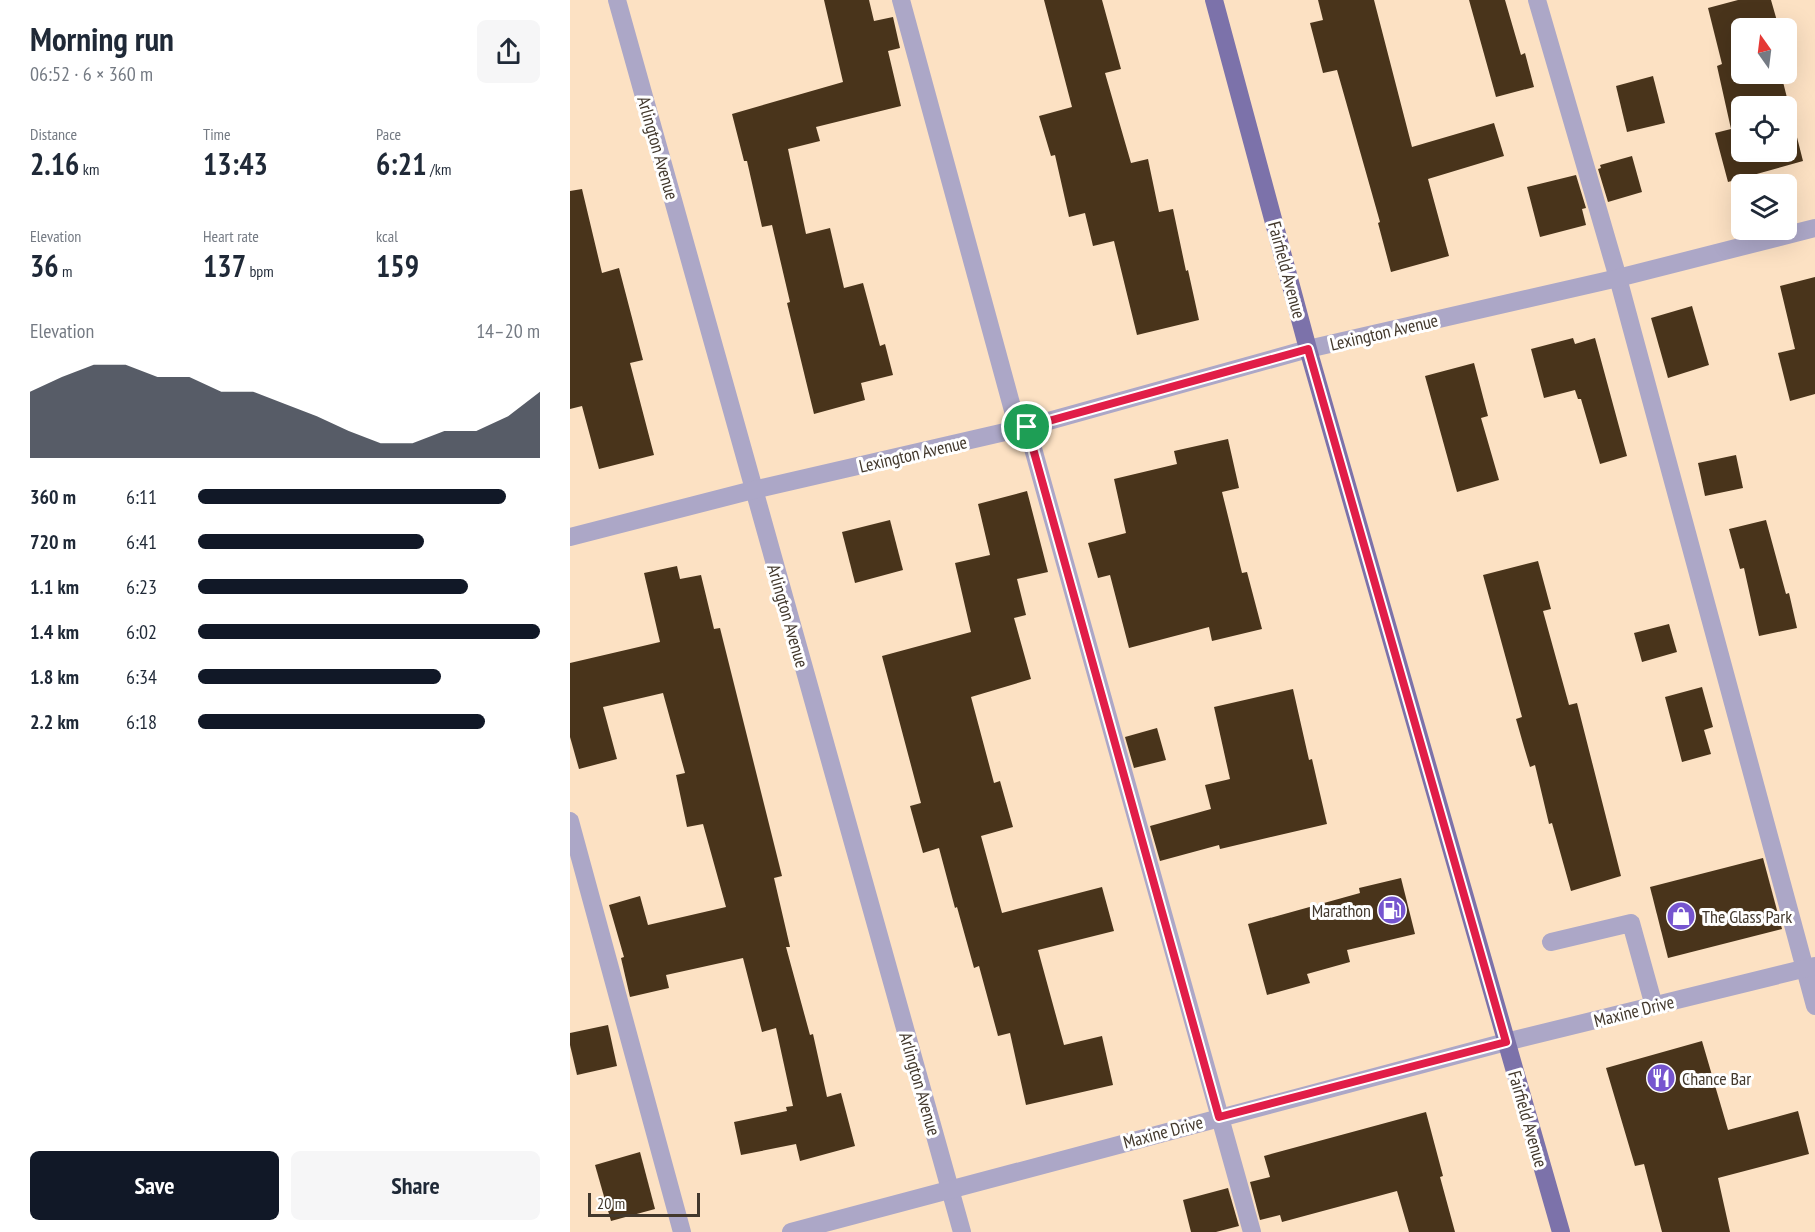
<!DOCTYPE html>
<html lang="en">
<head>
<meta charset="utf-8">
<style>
  :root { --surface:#fff; --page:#f6f6f7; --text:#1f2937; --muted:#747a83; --accent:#111827 }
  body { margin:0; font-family:"PT Sans Narrow",sans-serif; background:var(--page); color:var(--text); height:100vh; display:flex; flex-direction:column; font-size:22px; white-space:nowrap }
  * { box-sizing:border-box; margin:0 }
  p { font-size:20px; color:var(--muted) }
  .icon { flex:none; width:33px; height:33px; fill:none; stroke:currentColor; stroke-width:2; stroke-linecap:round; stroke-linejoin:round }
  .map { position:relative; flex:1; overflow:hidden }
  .details { display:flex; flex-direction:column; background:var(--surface); width:570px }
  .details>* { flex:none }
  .needle { width:39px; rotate:346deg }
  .buttons { position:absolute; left:1161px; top:18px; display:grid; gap:12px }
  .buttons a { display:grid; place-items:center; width:66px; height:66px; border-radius:9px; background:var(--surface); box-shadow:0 6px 24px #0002; font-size:30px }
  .scale { position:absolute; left:18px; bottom:15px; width:112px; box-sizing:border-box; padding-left:6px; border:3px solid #42382c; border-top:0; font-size:16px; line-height:21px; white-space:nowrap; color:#42382c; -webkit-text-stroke:4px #fff; paint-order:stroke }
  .pin { position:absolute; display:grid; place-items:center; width:51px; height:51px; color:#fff; margin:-26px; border:3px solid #fff; border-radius:50%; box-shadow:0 2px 6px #0007 }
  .round { display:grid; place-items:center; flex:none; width:63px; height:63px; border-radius:9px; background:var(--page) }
  .head { display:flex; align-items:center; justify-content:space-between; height:102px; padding:0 30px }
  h1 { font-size:33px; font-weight:700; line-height:45px }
  .stats { display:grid; grid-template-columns:repeat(3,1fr); gap:9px; height:102px; padding:6px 30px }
  .stats div { display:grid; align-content:center }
  .stats b { font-size:30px; font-weight:700 }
  .stats small { font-size:16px; font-weight:400 }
  .stats p { font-size:16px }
  .chart { height:168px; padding:12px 30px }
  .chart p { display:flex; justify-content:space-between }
  .chart svg { width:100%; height:108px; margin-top:6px; fill:var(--accent); opacity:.7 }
  .primary-button { display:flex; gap:12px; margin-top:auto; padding:12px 30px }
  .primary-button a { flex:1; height:69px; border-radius:9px; background:var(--accent); color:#fff; font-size:24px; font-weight:700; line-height:69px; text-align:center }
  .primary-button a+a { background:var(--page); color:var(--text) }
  ul { padding:0 30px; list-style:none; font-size:20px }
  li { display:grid; grid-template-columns:96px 72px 1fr; align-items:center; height:45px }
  li i { height:15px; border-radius:8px; background:var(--accent) }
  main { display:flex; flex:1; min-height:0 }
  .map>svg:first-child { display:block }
  .building { fill:#49341b; fill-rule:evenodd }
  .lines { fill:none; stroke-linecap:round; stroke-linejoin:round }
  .minor { stroke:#aca7c7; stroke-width:18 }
  .major { stroke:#7c72aa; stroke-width:18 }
  .route-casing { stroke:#fff; stroke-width:12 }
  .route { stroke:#e11d48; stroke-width:8 }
  .labels { text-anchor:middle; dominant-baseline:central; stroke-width:6; stroke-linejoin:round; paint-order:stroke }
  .street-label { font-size:18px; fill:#42382c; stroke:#fff }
  .poi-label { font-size:18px; fill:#42382c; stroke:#fff; text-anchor:start }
</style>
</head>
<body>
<main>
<section class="details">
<div class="head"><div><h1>Morning run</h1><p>06:52 · 6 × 360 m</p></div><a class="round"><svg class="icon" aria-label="share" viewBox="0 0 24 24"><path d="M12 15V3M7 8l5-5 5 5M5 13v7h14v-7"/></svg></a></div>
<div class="stats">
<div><p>Distance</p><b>2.16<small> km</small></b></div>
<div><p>Time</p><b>13:43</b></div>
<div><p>Pace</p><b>6:21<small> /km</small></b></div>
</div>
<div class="stats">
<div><p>Elevation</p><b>36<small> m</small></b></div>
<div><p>Heart rate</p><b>137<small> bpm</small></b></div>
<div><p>kcal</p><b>159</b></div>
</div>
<div class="chart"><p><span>Elevation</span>14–20 m</p>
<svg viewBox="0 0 160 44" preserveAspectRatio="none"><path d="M0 44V17L10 11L20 6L30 6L40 11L50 11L60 17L70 17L80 22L90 27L100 33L110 38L120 38L130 33L140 33L150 27L160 17V44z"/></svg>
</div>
<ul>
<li><b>360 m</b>6:11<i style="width:90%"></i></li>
<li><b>720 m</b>6:41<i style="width:66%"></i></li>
<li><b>1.1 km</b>6:23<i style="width:79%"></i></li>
<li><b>1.4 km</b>6:02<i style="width:100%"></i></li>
<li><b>1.8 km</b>6:34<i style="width:71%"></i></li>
<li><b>2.2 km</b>6:18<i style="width:84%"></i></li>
</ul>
<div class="primary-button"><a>Save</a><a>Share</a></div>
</section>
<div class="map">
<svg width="1245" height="1232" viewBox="0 0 1245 1232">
  <rect width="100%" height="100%" fill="#fce1c3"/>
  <g class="building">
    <path d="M 254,0 L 299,0 L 304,21 L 323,17 L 330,48 L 318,51 L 331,106 L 246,127 L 250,141 L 218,149 L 236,234 L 260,228 L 274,288 L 293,283 L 310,346 L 315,344 L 323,375 L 291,383 L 295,400 L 244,414 L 217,303 L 220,302 L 202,225 L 192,227 L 177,161 L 174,161 L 162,114 L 273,82 Z"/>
    <path d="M 474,0 L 532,0 L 551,69 L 535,73 L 561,163 L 578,159 L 589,212 L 603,209 L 616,271 L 618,270 L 629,320 L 567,335 L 544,241 L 523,246 L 515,213 L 499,217 L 485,155 L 481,156 L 469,116 L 502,107 Z"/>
    <path d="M 748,0 L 804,0 L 842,147 L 924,123 L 934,156 L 858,179 L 879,256 L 821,272 L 808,223 L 810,222 L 767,70 L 753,73 L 740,23 L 753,20 Z"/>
    <path d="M 899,0 L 935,0 L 951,55 L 955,53 L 964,87 L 926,97 Z"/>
    <path d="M 1168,0 L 1201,0 L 1209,28 L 1172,28 L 1172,74 L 1211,74 L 1233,161 L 1158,182 L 1145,133 L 1161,129 L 1147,66 L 1152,64 L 1138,8 ZM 1172,106 L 1216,106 L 1216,152 L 1172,152 Z"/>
    <path d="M 1083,76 L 1095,123 L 1057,132 L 1046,86 Z"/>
    <path d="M 1062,156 L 1072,192 L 1038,202 L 1028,169 L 1031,168 L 1030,165 Z"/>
    <path d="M 1006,175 L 1016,208 L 1012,209 L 1016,225 L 970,237 L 957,187 Z"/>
    <path d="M 12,189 L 32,273 L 49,268 L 73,360 L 60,363 L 84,455 L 29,469 L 12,406 L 0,409 L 0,191 Z"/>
    <path d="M 1245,277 L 1245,394 L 1220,401 L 1208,353 L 1225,349 L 1210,286 Z"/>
    <path d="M 1122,306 L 1139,365 L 1098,378 L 1081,318 Z"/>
    <path d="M 1003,338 L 1005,344 L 1025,338 L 1057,456 L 1030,464 L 1011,399 L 1008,399 L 1005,390 L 974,398 L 961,349 Z"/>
    <path d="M 904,363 L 918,416 L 911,418 L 929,480 L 887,492 L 855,376 Z"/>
    <path d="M 658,439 L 669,488 L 652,492 L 672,573 L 677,572 L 692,629 L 642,641 L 639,627 L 559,648 L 540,575 L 528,578 L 518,543 L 556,533 L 544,479 L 607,464 L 604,451 Z"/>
    <path d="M 1166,455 L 1173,488 L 1135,496 L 1128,463 Z"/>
    <path d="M 457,491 L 478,572 L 447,579 L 456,615 L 444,618 L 461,679 L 401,697 L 424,783 L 430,781 L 443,827 L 411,836 L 432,913 L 532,887 L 544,931 L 468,950 L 494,1045 L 532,1036 L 543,1085 L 456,1105 L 440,1033 L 428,1036 L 409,966 L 404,968 L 387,907 L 385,908 L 369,848 L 353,853 L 340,806 L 351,803 L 312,656 L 401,632 L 385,563 L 420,555 L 408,504 Z"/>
    <path d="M 320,520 L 333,570 L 285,583 L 272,532 Z"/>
    <path d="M 1196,520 L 1216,594 L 1219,593 L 1227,628 L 1189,636 L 1174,568 L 1170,569 L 1159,529 Z"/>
    <path d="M 968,561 L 981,609 L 973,611 L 999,705 L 1007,703 L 1051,876 L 1001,891 L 982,823 L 979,824 L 965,765 L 960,767 L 954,747 L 946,719 L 952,717 L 913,575 Z"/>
    <path d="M 107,566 L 110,579 L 131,575 L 144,629 L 150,628 L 212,876 L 204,878 L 220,947 L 216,947 L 240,1035 L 243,1034 L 257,1097 L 271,1093 L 285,1146 L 230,1161 L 226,1144 L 171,1155 L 164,1122 L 217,1111 L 216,1107 L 223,1106 L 206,1028 L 192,1032 L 173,958 L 96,975 L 99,988 L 60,997 L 51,958 L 54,957 L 39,905 L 70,896 L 78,925 L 156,907 L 133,824 L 117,827 L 106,775 L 115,773 L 93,693 L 33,707 L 47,759 L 9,769 L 0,737 L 0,663 L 90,642 L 74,573 Z"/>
    <path d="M 1099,624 L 1107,652 L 1072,662 L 1064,633 Z"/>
    <path d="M 1132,687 L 1143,727 L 1134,730 L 1141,754 L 1112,762 L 1095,697 Z"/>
    <path d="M 723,689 L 739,760 L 742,759 L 757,824 L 650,849 L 649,845 L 590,861 L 580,826 L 641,809 L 635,785 L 660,779 L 644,707 Z"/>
    <path d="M 587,728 L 596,760 L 564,768 L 555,737 Z"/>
    <path d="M 1193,858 L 1212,929 L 1098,958 L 1080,887 Z"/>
    <path d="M 831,878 L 845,934 L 777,950 L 780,962 L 737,974 L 740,983 L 697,995 L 678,924 L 790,893 L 789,888 Z"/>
    <path d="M 38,1025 L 47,1066 L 7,1075 L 0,1045 L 0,1033 Z"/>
    <path d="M 1132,1041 L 1158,1130 L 1228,1111 L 1239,1154 L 1148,1178 L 1160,1232 L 1092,1232 L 1074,1164 L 1065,1166 L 1036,1068 Z"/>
    <path d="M 856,1112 L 873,1176 L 870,1177 L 885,1232 L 839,1232 L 827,1191 L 712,1222 L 710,1215 L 690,1220 L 680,1182 L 700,1177 L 694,1156 Z"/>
    <path d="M 70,1152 L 85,1209 L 41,1221 L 25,1165 Z"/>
    <path d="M 658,1188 L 669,1226 L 646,1232 L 621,1232 L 613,1200 Z"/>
  </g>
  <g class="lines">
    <g class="minor">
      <path d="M 47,0 L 392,1232"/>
      <path d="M 331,0 L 448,429"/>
      <path d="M 967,0 L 1048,278 L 1245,1006"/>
      <path d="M 457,427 L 682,1232"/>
      <path d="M 0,537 L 183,490 L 457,427 L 738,349 L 1048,278 L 1245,228"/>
      <path d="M 0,821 L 112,1232"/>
      <path d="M 981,942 L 1061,923 L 1084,1006"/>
      <path d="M 221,1232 L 936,1042 L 1245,966"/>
    </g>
    <path class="major" d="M 644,0 L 738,349 L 991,1232"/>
  </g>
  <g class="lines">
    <g class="route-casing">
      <path id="route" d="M 738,349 L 936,1042 L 649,1117 L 457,427 Z"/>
    </g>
    <use href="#route" class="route"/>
  </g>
  <defs>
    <g id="fuel-disc" transform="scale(1.5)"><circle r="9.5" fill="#7655cf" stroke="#fff"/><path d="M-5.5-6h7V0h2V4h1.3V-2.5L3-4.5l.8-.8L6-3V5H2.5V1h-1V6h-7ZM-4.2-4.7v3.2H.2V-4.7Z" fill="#fff"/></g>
    <g id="shop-disc" transform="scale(1.5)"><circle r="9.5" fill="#7655cf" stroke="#fff"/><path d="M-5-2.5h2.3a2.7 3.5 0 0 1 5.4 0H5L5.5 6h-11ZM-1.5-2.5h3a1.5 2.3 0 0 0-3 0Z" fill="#fff"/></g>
    <g id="restaurant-disc" transform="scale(1.5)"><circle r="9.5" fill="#7655cf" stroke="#fff"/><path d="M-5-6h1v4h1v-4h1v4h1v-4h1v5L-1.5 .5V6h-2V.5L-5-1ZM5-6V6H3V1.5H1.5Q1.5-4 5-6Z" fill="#fff"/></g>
  </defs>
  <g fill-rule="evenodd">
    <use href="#fuel-disc" x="822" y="910"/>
    <use href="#shop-disc" x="1111" y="916"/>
    <use href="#restaurant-disc" x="1091" y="1078"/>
  </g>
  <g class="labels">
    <g class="street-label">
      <text transform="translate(88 148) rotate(74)">Arlington Avenue</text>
      <text transform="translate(717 270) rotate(75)">Fairfield Avenue</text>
      <text transform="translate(814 332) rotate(-13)">Lexington Avenue</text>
      <text transform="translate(343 454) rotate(-13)">Lexington Avenue</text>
      <text transform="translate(218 616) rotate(74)">Arlington Avenue</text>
      <text transform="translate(1064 1011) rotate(-14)">Maxine Drive</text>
      <text transform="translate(350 1084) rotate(74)">Arlington Avenue</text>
      <text transform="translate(958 1119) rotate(74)">Fairfield Avenue</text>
      <text transform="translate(593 1132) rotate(-15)">Maxine Drive</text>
    </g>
    <g class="poi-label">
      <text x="801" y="910" text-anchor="end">Marathon</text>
      <text x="1132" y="916">The Glass Park</text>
      <text x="1112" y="1078">Chance Bar</text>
    </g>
  </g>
</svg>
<div class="buttons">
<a><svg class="needle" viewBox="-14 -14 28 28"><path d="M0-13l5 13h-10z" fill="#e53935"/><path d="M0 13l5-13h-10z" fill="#747a83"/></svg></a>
<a><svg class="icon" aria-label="locate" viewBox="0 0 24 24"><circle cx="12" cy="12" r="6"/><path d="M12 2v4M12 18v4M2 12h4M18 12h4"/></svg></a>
<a><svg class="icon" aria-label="layers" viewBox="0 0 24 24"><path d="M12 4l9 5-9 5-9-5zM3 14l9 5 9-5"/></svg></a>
</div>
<div class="scale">20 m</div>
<div class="pin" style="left:457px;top:427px;background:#1e9e55"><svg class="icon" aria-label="arrive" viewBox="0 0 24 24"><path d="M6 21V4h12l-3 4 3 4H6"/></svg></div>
</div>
</main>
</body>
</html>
